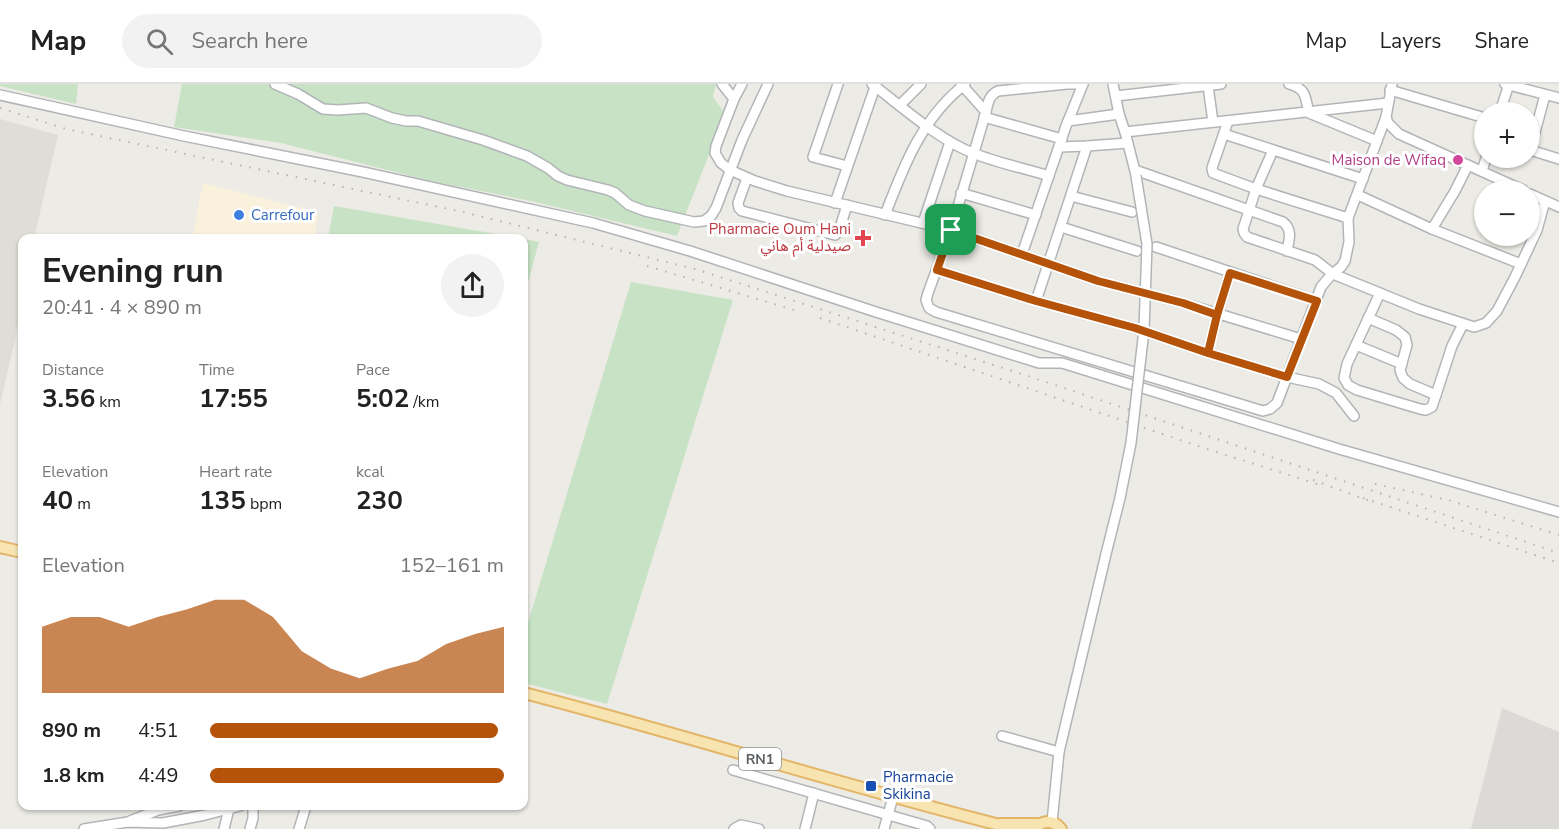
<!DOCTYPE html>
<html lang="en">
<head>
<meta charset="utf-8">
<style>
  :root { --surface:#fff; --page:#f2f2f2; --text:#222; --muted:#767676; --line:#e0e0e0; --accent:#b45309 }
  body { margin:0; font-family:"Nunito Sans","Noto Sans Arabic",sans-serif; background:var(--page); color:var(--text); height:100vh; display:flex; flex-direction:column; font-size:22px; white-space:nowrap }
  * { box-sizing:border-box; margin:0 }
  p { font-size:20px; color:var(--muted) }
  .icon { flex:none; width:33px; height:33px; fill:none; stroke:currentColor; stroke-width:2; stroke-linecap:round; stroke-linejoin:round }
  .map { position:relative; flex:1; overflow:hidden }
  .details { position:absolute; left:18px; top:150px; width:510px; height:576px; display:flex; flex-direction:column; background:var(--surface); border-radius:12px; box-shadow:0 2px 4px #0004 }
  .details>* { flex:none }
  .tools { position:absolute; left:1474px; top:18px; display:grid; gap:12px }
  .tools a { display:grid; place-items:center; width:66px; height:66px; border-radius:50%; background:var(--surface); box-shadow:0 2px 4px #0004; font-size:30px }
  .pin { position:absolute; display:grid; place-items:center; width:51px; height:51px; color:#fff; margin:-26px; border-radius:12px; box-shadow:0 3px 9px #0006 }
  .round { display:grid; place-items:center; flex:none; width:63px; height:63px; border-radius:32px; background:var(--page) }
  .summary { display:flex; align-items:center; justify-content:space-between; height:102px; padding:0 24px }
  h1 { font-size:33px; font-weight:700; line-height:45px }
  .stats { display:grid; grid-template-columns:repeat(3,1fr); gap:9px; height:102px; padding:6px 24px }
  .stats div { display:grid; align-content:center }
  .stats b { font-size:26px; font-weight:700 }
  .stats small { font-size:16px; font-weight:400 }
  .stats p { font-size:16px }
  .chart { height:168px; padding:12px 24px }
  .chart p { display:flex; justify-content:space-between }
  .chart svg { width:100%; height:108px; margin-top:6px; fill:var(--accent); opacity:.7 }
  ul { padding:0 24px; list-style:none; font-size:20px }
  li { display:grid; grid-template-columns:96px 72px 1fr; align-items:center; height:45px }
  li i { height:15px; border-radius:8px; background:var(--accent) }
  header { display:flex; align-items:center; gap:36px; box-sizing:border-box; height:84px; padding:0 30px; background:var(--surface); border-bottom:2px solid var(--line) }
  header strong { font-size:28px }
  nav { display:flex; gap:33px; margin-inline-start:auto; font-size:21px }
  .search { width:420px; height:54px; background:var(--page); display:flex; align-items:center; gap:15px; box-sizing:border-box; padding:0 21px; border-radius:33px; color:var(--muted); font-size:22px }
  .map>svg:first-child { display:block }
  .commercial { fill:#faf1dd }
  .industrial { fill:#dcdad7 }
  .education { fill:#e0dcd6 }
  .green { fill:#c7e2c4 }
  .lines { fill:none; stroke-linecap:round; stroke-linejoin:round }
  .minor-casing { stroke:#b2b5b8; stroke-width:12 }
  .major-casing { stroke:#e3b568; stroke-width:14 }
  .minor { stroke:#fff; stroke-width:9 }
  .major { stroke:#f7e4b0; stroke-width:10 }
  .rail { stroke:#b2b3b3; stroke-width:2; stroke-dasharray:1.5 8; stroke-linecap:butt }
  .minor-bridge-casing { stroke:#b2b5b8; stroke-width:12; stroke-linecap:butt }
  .minor-bridge { stroke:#fff; stroke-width:9 }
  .route-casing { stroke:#fff; stroke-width:12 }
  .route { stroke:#b45309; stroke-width:8 }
  .hotel-dot { fill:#d1479c; stroke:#fff; stroke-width:2 }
  .shop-dot { fill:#3f7fe0; stroke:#fff; stroke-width:2 }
  .health-dot { fill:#e0444e; stroke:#fff; stroke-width:2 }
  .transit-dot { fill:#1a4fb4; stroke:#fff; stroke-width:2 }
  .labels { text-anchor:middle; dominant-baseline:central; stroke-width:6; stroke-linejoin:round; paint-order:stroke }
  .shield { fill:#fff; stroke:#8d9092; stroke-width:1.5 }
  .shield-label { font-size:14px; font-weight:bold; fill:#5c6063 }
  .hotel-label { font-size:15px; fill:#b23c85; stroke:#fff; text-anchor:end }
  .shop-label { font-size:15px; fill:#366cbe; stroke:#fff; text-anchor:start }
  .health-label { font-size:15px; fill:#be3a42; stroke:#fff; text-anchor:end }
  .transit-label { font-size:15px; fill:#164399; stroke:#fff; text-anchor:start }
</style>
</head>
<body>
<header>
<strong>Map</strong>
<div class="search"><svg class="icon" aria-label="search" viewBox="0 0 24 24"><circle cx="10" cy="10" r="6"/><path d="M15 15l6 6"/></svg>Search here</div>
<nav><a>Map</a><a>Layers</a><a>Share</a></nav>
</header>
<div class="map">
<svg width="1559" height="745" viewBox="0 0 1559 745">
  <rect width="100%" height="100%" fill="#edebe5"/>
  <path class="commercial" d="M 203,99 L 318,128 L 315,154 L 192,154 Z"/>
  <path class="industrial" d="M 1502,624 L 1559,648 L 1559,745 L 1471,745 Z"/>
  <path class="education" d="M 0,35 L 58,51 L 34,154 L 22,154 L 22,212 L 15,256 L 0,320 Z"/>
  <g class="green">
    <path d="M 0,0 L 78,0 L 76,20 L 0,2 Z"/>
    <path d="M 182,0 L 716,0 L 713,13 L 725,30 L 677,152 L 531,117 L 435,98 L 281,59 L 174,43 Z"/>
    <path d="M 334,122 L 519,154 L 328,154 Z"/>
    <path d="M 524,155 L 539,158 L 524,213 Z"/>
    <path d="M 631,198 L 733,216 L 607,620 L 524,599 L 524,552 Z"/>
  </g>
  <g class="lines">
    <g class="minor-casing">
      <g id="minor">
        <path d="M 275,0 L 298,10 L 323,25 L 338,26 L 366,24 L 392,34 L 406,37 L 418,37 L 483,56 L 527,72 L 548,84 L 558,92 L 567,96 L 608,106 L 615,109 L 629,121 L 645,127 L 694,138 L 704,137 L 711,132 L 716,124 L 742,56 L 768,0"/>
        <path d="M 722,0 L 734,15"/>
        <path d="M 742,0 L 734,15 L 716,62 L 715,69 L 721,79 L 730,86 L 755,97 L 787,107 L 951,146 L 1098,197 L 1183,219 L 1301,255"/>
        <path d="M 838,0 L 813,73 L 847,82"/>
        <path d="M 872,0 C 901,22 939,56 973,69 C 997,79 1024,84 1049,92"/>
        <path d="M 961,0 L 986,28 L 951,146 L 928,209 L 926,216 L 929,224 L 936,228 L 1263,327 L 1270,325 L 1277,319 L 1321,203 L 1331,191 L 1341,183 L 1345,177 L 1349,158 L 1348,134 L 1386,33 L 1392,0"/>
        <path d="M 1113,0 L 1119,30 L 1125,48 L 1136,91"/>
        <path d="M 1289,0 C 1307,5 1305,13 1309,29 L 1377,57"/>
        <path d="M 1505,0 L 1559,14"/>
        <path d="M 1208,2 L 1213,38"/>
        <path d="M 1390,6 L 1485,34"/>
        <path d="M 0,11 L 184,52 L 363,88 L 593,139 L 690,167 L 876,228 L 1039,279 L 1062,279 L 1339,365 L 1559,428"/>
        <path d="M 1116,12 L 1221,0"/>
        <path d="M 900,21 L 921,0"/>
        <path d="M 986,28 C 988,19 989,11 998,7 L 1067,0 L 1083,0"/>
        <path d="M 1500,28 L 1509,0"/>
        <path d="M 984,33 L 1062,55"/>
        <path d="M 1386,33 L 1388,39 L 1399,50 L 1523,106"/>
        <path d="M 1068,37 L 1119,30"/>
        <path d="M 1228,37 L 1212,84 L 1213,89 L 1256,105 L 1348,134"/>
        <path d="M 1125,48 L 1388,19"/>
        <path d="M 1224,50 L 1363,95"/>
        <path d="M 1059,63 L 1087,62 L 1128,59"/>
        <path d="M 1273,66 L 1256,105 L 1243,145 L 1244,149 L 1247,153 L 1315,176 L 1333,190 L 1419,225 L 1474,243 L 1486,239 L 1497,227 L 1515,193 L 1537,146 L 1545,117"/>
        <path d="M 1530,66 L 1559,75"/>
        <path d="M 1530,67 L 1545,11"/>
        <path d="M 1135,86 L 1283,138 C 1293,146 1289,156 1287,167"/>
        <path d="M 1482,87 L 1486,74"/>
        <path d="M 747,94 L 738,119 L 739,124 L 742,127 L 835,151 L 839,147 L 847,121"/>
        <path d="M 961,109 L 1036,131"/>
        <path d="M 1530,110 L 1559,123"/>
        <path d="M 1358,111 L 1432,145 L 1521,180"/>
        <path d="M 1071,112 L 1132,128"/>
        <path d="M 835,119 L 876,0"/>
        <path d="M 885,131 C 904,81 922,34 965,0"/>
        <path d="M 923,139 L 950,58"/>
        <path d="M 1061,143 L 1137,167"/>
        <path d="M 1432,145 L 1455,107 L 1468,81"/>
        <path d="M 1156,163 L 1317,217"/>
        <path d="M 1022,170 L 1066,42 L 1083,0"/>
        <path d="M 937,186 L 1036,217 L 1135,244 L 1208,269 L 1287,293 L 1319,300 L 1336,309 L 1354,332"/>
        <path d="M 1380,209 L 1347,280 L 1344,294 L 1348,301 L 1357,306 L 1420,325 L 1426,326 L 1432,323 L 1452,262 L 1463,240"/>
        <path d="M 1036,217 L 1087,62"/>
        <path d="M 1368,234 L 1396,246 L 1405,253 L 1407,261 L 1400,286 L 1403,294 L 1410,300 L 1436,311"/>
        <path d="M 1356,261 L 1402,280"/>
        <path d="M 1208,269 L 1217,231 L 1230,189"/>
        <path d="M 1002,652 L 1059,668"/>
        <path d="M 733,686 L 927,742 L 930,745"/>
        <path d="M 130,737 L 158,726 L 179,722"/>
        <path d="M 1052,738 L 1059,668 L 1106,470"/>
        <path d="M 84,745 L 128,738 L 163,739 L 205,731 L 240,722"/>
        <path d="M 224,745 L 229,725"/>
        <path d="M 250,745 L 253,734 L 253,722"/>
        <path d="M 299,745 L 306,722"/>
        <path d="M 734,745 L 741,741 L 759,745"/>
        <path d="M 805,745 L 814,709"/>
        <path d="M 884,745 L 893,713"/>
      </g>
    </g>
    <g class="major-casing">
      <g id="major">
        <path d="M 0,463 L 22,468"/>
        <path d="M 524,609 C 682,650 838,700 996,740 L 1006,745"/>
        <path d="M 1000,740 L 1039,740"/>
        <path d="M 1035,745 C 1042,736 1053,735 1061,745"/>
      </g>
    </g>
    <use href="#minor" class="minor"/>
    <use href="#major" class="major"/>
    <g class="rail">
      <path d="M 0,24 L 66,45 L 463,128 L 695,185 L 1025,291 L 1559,469"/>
      <path d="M 647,182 L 794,226"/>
      <path d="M 820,234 L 1195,361 L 1320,401"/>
      <path d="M 1313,396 L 1370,417"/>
      <path d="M 1375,400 L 1448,416 L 1559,451"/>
      <path d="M 1363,414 L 1559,479"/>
    </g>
    <g class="minor-bridge-casing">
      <path id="minor-bridge" d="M 1106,470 L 1120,414 L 1131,359 L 1144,246 L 1147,160 L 1136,92"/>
    </g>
    <use href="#minor-bridge" class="minor-bridge"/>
  </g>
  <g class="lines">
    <g class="route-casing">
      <path id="route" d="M 951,146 L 1098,197 L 1183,219 L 1217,231 L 1208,269 L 1287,293 L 1317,217 L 1230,189 L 1217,231 L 1208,269 L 1135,244 L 1036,217 L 937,186 L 951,146"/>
    </g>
    <use href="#route" class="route"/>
  </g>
  <circle class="hotel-dot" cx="1458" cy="76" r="6"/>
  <circle class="shop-dot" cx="239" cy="131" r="6"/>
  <path class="health-dot" d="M860 145h6v6h6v6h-6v6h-6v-6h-6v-6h6z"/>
  <rect class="transit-dot" x="865" y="696" width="12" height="12" rx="3"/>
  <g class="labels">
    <rect class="shield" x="739" y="664" width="42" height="22" rx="4.5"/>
    <g class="shield-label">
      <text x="760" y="675">RN1</text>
    </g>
    <g class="hotel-label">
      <text x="1446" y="76">Maison de Wifaq</text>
    </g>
    <g class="shop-label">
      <text x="251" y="131">Carrefour</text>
    </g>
    <g class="health-label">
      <text x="851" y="145">Pharmacie Oum Hani<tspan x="851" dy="17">صيدلية أم هاني</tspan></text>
    </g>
    <g class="transit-label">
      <text x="883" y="693">Pharmacie<tspan x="883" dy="17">Skikina</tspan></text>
    </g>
  </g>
</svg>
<div class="tools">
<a>+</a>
<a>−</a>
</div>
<div class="pin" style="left:951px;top:146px;background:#1e9e55"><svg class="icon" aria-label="arrive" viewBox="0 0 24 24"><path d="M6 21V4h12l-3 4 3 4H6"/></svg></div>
<section class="details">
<div class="summary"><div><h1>Evening run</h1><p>20:41 · 4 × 890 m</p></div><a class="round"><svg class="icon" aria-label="share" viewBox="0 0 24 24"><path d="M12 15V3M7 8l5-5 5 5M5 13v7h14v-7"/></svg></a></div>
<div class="stats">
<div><p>Distance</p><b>3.56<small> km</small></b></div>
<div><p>Time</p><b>17:55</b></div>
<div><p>Pace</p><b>5:02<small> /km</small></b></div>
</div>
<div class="stats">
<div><p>Elevation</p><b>40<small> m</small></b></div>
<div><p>Heart rate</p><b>135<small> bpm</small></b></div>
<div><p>kcal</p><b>230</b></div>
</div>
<div class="chart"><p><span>Elevation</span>152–161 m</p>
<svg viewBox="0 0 160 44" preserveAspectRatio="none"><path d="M0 44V17L10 13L20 13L30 17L40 13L50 10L60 6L70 6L80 13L90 27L100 34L110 38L120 34L130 31L140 24L150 20L160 17V44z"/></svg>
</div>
<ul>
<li><b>890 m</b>4:51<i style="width:98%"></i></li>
<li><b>1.8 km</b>4:49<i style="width:100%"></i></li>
</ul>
</section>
</div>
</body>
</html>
